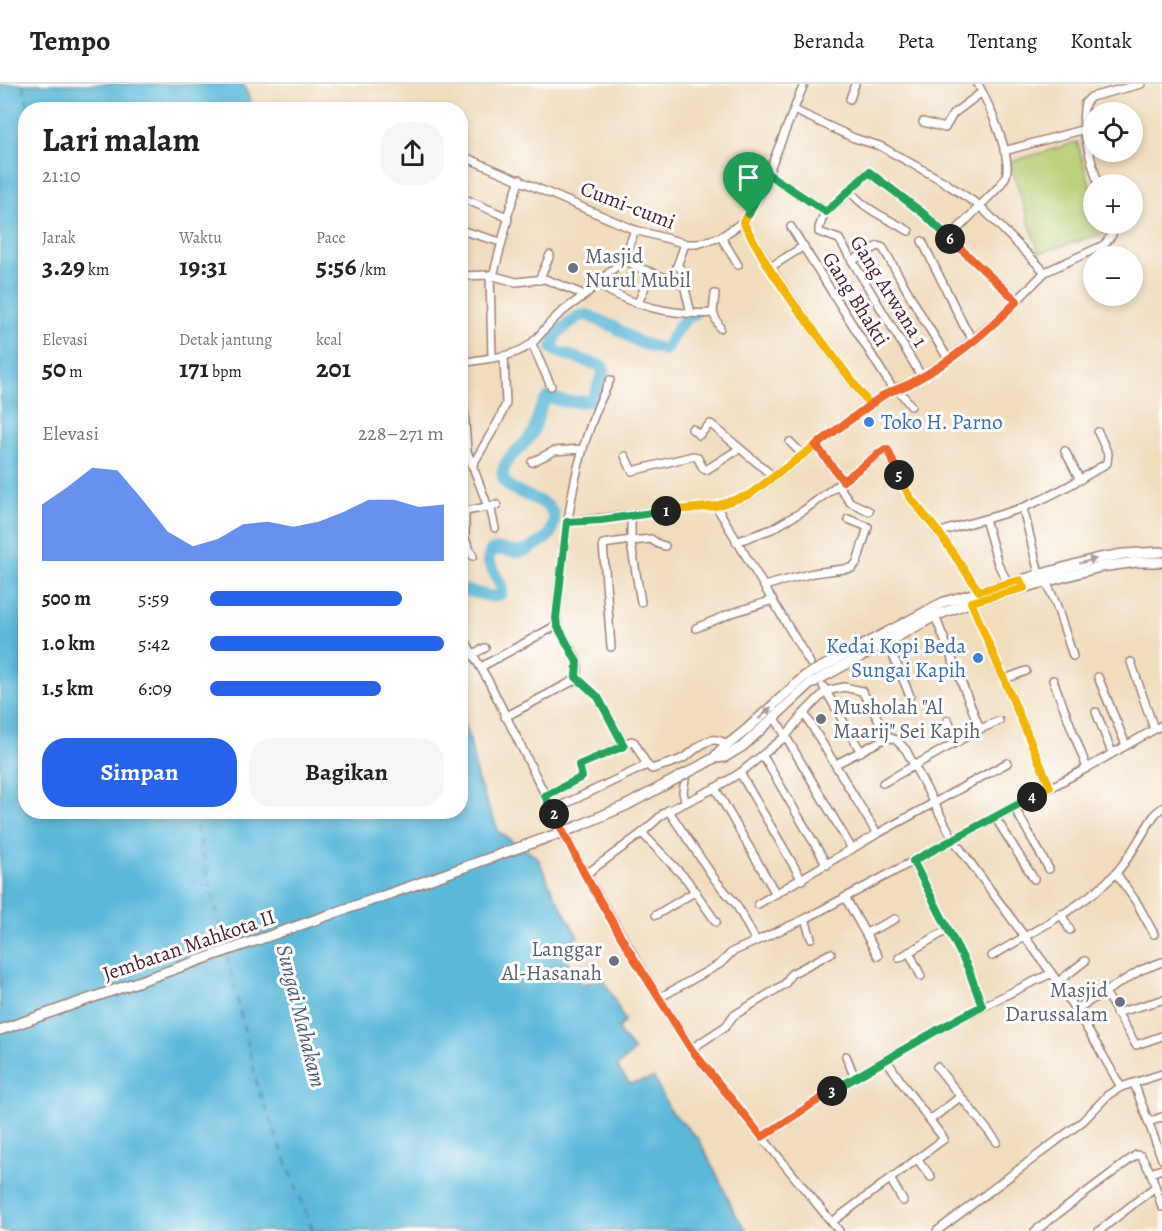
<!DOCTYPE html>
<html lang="id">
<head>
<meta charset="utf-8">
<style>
  :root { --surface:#fff; --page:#f6f6f6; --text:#222; --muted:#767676; --line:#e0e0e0; --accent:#2563eb }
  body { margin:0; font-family:Alegreya,serif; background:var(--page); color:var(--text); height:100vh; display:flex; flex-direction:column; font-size:22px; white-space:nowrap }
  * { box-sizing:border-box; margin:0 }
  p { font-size:20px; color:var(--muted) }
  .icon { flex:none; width:33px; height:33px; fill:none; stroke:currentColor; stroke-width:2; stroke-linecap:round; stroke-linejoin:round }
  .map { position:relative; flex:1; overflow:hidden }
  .side { position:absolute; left:18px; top:18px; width:450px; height:717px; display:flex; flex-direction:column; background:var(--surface); border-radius:24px; box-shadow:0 3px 9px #0003 }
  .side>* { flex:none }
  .buttons { position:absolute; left:1083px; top:18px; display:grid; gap:12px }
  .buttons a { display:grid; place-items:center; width:60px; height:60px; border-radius:50%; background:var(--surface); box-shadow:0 3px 9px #0003; font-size:30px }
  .pin { position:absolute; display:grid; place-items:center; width:51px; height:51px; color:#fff; margin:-62px -26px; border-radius:50% 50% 50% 0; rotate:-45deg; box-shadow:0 0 6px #0007 }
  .pin .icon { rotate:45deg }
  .km { position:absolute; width:30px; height:30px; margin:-15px; border-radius:50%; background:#222; color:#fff; font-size:16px; line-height:30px; text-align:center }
  .round { display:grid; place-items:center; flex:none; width:63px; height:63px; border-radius:24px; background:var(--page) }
  .head { display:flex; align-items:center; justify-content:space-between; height:102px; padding:0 24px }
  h1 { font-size:33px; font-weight:700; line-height:45px }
  .stats { display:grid; grid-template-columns:repeat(3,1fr); gap:9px; height:102px; padding:6px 24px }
  .stats div { display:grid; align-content:center }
  .stats b { font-size:26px; font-weight:700 }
  .stats small { font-size:16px; font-weight:400 }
  .stats p { font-size:16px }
  .chart { height:168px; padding:12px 24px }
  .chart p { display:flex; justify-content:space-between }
  .chart svg { width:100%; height:108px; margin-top:6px; fill:var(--accent); opacity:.7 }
  .action { display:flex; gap:12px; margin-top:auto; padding:12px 24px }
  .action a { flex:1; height:69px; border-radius:24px; background:var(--accent); color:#fff; font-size:24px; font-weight:700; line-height:69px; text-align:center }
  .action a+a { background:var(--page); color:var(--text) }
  ul { padding:0 24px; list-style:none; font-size:20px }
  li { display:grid; grid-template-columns:96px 72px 1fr; align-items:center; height:45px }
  li i { height:15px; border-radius:8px; background:var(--accent) }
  header { display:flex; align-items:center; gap:36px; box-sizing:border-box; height:84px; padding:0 30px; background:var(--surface); border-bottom:2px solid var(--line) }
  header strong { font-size:28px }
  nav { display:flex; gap:33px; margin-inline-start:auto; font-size:21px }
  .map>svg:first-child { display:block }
  .green { fill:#b6cc70; stroke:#80764e; stroke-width:1.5 }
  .water { fill:#5ab8d9; stroke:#526c82; stroke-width:1.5 }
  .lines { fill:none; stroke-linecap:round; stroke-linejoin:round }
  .river { stroke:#5ab8d9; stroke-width:12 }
  .ferry { stroke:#505c71; stroke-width:1.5; stroke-dasharray:8 6; stroke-linecap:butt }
  .minor-casing { stroke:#9e7e74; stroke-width:10 }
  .major-casing { stroke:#9e7e74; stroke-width:12 }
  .minor { stroke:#fff; stroke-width:7 }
  .major { stroke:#fff; stroke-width:9 }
  .major-bridge-casing { stroke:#9e7e74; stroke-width:12; stroke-linecap:butt }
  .major-bridge { stroke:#fff; stroke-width:9 }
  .oneway { fill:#ae9aa0 }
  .split-1-casing { stroke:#fff; stroke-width:12 }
  .split-2-casing { stroke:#fff; stroke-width:12 }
  .split-3-casing { stroke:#fff; stroke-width:12 }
  .split-4-casing { stroke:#fff; stroke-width:12 }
  .split-5-casing { stroke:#fff; stroke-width:12 }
  .split-6-casing { stroke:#fff; stroke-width:12 }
  .split-7-casing { stroke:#fff; stroke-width:12 }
  .split-1 { stroke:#f5b400; stroke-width:8 }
  .split-2 { stroke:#22a559; stroke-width:8 }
  .split-3 { stroke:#f0652b; stroke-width:8 }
  .split-4 { stroke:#22a559; stroke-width:8 }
  .split-5 { stroke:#f5b400; stroke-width:8 }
  .split-6 { stroke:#f0652b; stroke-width:8 }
  .split-7 { stroke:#22a559; stroke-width:8 }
  .worship-dot { fill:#6b7280; stroke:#fff; stroke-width:2 }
  .shop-dot { fill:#3f7fe0; stroke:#fff; stroke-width:2 }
  .labels { text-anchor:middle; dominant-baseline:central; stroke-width:6; stroke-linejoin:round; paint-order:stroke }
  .street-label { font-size:21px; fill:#4a1f2b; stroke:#fff }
  .worship-label { font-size:21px; fill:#5b616d; stroke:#fff; text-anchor:start }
  .shop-label { font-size:21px; fill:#366cbe; stroke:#fff; text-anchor:start }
  .water-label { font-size:22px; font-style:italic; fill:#505c71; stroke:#fff }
</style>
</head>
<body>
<header>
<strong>Tempo</strong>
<nav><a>Beranda</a><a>Peta</a><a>Tentang</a><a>Kontak</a></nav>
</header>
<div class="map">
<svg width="1162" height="1147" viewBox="0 0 1162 1147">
  <rect width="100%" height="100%" fill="#fff"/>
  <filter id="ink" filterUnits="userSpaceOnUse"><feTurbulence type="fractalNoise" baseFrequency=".0167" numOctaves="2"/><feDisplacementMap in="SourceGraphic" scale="12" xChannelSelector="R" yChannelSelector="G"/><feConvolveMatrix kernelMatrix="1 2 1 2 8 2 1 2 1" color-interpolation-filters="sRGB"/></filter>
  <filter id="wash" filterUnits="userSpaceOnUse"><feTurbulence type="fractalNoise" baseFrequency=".008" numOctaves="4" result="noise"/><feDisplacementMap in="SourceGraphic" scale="24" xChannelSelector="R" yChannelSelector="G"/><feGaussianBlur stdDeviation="1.35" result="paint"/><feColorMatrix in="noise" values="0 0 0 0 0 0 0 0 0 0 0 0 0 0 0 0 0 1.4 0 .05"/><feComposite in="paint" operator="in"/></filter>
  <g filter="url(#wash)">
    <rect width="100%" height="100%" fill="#f1dcbc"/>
    <path class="green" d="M 1077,58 L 1093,111 L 1094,140 L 1103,140 L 1105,149 L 1039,169 L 1010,78 Z"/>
    <path class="water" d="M 0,0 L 243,0 L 254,25 L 26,26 L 26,728 L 460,728 L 461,632 L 470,656 L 477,694 L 499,748 L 538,774 L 551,804 L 578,853 L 559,865 L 582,900 L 604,895 L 625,937 L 617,945 L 634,967 L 617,983 L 630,1000 L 654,994 L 670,1026 L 699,1056 L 722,1101 L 734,1128 L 747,1147 L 0,1147 Z"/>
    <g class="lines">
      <path class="river" d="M 460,509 L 465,506 L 493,513 L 501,510 L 502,503 L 488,477 L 490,468 C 499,462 509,468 519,468 C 531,467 541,457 550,451 C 551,446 555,438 554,433 C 552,410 498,413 503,387 C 506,372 524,363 532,350 C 539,338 537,322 549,313 L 565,318 L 592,317 L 604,286 L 602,282 L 558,268 L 552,264 L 556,250 L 579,232 L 587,231 L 614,243 L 640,259 L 665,266 C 672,255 680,235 693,231"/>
      <g class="ferry">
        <path d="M 23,0 L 29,26"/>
        <path d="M 193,728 L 225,864"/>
        <path d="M 227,872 L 258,1004 L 313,1147"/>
      </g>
    </g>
  </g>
  <g filter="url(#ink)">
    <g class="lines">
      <g class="minor-casing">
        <g id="minor">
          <path d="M 850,15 L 855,0"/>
          <path d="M 333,26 L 338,24 L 344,26"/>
          <path d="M 794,26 L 854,54 L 880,62 L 941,96 L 980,122 C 987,114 1000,104 1005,94 C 1015,77 987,17 978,0"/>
          <path d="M 923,38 L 945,44 L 953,30 L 982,8"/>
          <path d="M 1004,67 L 1085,45"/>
          <path d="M 460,71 L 635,146 L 687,160 L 697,160 L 721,153 L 743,138 L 749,130 L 760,110 L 804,0"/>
          <path d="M 768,90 L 825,127 L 819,144 L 819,148 L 839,155 L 922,293"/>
          <path d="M 1098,100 C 1092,76 1079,45 1085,19 L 1091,13 L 1141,0"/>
          <path d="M 460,113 L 507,133 L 508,135 L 493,192"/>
          <path d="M 826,128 L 850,107"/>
          <path d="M 507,133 L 520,95"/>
          <path d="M 743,138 C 780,203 824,262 870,321"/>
          <path d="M 791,143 L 893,305"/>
          <path d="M 460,146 L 501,158"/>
          <path d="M 909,147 C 890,136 861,124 850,106 L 867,89 L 870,89 L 924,130 L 1017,217"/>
          <path d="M 721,153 L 738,181"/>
          <path d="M 949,154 L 980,122 L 1045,188"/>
          <path d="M 922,157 L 964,242 L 974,257"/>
          <path d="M 624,175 L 637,183 L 684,201 L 691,229"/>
          <path d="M 852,177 L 878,162 L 883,164 L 924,236 L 949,276"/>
          <path d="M 769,184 L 804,162"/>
          <path d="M 681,185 L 677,182 L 685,160"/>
          <path d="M 490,191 L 492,274"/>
          <path d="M 460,192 L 490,191 L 516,198 L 545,195 L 585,211 C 574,219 563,226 554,235 C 534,255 535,264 504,272"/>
          <path d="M 539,196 L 550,171"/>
          <path d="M 598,200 C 630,222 674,232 713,229 L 720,244"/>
          <path d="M 585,211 L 624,175 L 635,146"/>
          <path d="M 638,219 L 651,189"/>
          <path d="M 713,229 L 715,210"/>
          <path d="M 532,260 L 551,302"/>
          <path d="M 460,275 L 461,279 L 504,272 L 506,320 L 499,336 L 472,382"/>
          <path d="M 461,279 L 467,367 L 488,423"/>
          <path d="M 897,304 L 911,322"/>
          <path d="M 692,345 L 699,351 L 710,340 L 712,341 L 774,393"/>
          <path d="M 790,358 L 803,371"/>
          <path d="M 816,361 L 843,397"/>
          <path d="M 1065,367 L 1080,396"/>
          <path d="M 625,372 L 632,387 L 693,372 L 697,373 L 703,384 L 706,386 L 739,365"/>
          <path d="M 532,378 L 554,367 L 582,365"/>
          <path d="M 838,401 L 850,418 L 869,427"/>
          <path d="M 490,422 L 495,444"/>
          <path d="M 716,422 L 810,579"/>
          <path d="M 1023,424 L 1039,490"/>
          <path d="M 461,428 L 497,421"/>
          <path d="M 465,428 L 465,455 L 473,472"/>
          <path d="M 631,431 L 631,460 L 641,518"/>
          <path d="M 985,435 L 998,480 L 1008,499"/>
          <path d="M 567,438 L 716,422 L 749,412 L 882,312 L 893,305 L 911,299 L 949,276 L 1006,228 L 1045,188 L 1104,161 L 1112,151 L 1110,140"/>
          <path d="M 939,449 C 966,438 996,434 1024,423 C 1053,412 1080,396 1107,379 L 1108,370 L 1098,348"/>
          <path d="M 631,457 L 651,455 L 658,460 L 665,462"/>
          <path d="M 736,458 L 772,445 L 803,427 L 885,365 L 888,366 L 909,412 L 954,470 L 979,507"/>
          <path d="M 1046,497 L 1056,520 L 1073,572"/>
          <path d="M 764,502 L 813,489 L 852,484 L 857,478 L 868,443 L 848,435"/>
          <path d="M 971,518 L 1050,703"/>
          <path d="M 696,544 L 732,529 L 773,516"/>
          <path d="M 460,548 L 489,598 L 580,781 L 659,914 L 699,976 L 839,1147"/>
          <path d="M 887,557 L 910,612"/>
          <path d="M 611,563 L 603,460 L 631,456"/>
          <path d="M 473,570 L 485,564"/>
          <path d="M 1131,578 L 1154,645"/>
          <path d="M 481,583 L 557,541"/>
          <path d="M 1098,593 L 1126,661"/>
          <path d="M 1005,595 L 1026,587"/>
          <path d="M 1053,596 L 1087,684"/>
          <path d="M 823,602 L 861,668"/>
          <path d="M 1096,628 L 1112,669"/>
          <path d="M 804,629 L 877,750"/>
          <path d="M 505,633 L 573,597 C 591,575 557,557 557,535 C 556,516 560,496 563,476 C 570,411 580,355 610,296"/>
          <path d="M 775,634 L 852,765"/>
          <path d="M 948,636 L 958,658"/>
          <path d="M 980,645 L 999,637"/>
          <path d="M 763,672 L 827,781"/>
          <path d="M 836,680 L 888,653 L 896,656 L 906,666 L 953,755 L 1058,898 L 1097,961 L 1121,1003"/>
          <path d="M 647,681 L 652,685 C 662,681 676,679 685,673 C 698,665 710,647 727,661"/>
          <path d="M 740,689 L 802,796"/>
          <path d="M 685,696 L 683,708 L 685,717"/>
          <path d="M 883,699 L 980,645 L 935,532"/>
          <path d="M 715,704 L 776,810"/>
          <path d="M 545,712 L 582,693 L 579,681 L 624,661"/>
          <path d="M 1014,723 L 1049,785"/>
          <path d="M 552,726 L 647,681 L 634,658 L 631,657 L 624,661 L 598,613 L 576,593"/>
          <path d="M 668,726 L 716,797 L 736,820 L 756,857"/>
          <path d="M 995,733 L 1034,795"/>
          <path d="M 642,749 L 687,796 L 716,838"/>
          <path d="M 913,777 L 968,884 L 982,922"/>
          <path d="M 1116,789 L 1137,819 L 1154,850"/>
          <path d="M 585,791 L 642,749 L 664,729 L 715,704 L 740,689 L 786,652 L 804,629 L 826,607 L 844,603 L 862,607 L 888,653"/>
          <path d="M 845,813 L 878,872"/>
          <path d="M 758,820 L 877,750 L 1007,679"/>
          <path d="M 1061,830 L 1070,846"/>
          <path d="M 656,831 L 696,807"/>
          <path d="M 805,835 L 811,854"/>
          <path d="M 866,849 L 895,835"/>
          <path d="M 909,868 L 921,892"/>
          <path d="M 992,872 C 1031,848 1083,823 1115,790 C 1132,772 1142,748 1156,729 L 1162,724"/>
          <path d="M 899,874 L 949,845"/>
          <path d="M 1058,898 L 1085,877"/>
          <path d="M 1105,908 L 1136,961 L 1162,952"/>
          <path d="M 659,914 L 720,880 L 732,868 L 805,835 L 1087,684 L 1162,641"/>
          <path d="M 1075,926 L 1141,886 L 1162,878"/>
          <path d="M 1116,929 L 1162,916"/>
          <path d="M 691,965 L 726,942 L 733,932 L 785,900 L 791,890 L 831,869"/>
          <path d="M 846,972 L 855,994"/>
          <path d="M 937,983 L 997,1058"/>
          <path d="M 1134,999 L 1162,1075"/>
          <path d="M 930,1036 L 960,1013"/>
          <path d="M 1149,1038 L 1162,1033"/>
          <path d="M 762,1053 C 854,991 950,936 1050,890"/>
          <path d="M 918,1076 L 931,1093"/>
          <path d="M 1151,1089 L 1162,1085"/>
          <path d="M 891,1096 L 903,1117"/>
          <path d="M 832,1138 L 944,1055 L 904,1002 L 886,975"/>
          <path d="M 937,1147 L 1083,1037 L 1108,1011 L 1121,1003 L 1162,990"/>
          <path d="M 1035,1147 L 1136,1071 L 1141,1072 L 1151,1089 L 1162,1123"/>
          <path d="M 1099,1147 L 1155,1103"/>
        </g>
      </g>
      <g class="major-casing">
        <g id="major">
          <path d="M 714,674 L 725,673 L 743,662 L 810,600 L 935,532 L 971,518 L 1100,483 L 1137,478 L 1162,478"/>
          <path d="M 702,681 L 714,674 L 720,667 L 746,646 L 805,592 L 944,518 L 1095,475 L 1123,470 L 1162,468"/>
          <path d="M 0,946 L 389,810"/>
        </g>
      </g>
      <use href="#minor" class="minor"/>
      <use href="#major" class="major"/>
      <g class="major-bridge-casing">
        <path id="major-bridge" d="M 389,810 L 574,744 L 627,721 L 702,681"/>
      </g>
      <use href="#major-bridge" class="major-bridge"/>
    </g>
    <defs><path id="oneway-solid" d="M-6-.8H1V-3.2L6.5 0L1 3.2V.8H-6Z" transform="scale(1.5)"/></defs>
    <g class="oneway">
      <use href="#oneway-solid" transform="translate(1088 477) rotate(-15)"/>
      <use href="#oneway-solid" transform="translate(765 629) rotate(-44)"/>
    </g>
  </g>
  <g class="lines" filter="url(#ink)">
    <g class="split-1-casing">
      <path id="split-1" d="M 666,427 L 716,422 L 749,411 L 870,321 L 794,220 L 769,184 L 743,138 L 749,130"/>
    </g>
    <g class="split-2-casing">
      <path id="split-2" d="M 554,730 L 545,712 L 582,693 L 579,681 L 624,662 L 598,613 L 576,593 L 577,578 L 557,541 L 556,534 L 567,438 L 601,436 L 666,427"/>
    </g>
    <g class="split-3-casing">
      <path id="split-3" d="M 554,730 L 585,791 L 630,868 L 691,965 L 762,1053 L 832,1007"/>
    </g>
    <g class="split-4-casing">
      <path id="split-4" d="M 832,1007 L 941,944 L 982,922 L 968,884 L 913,777 L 1032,713"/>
    </g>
    <g class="split-5-casing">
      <path id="split-5" d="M 899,391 L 909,412 L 939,449 L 979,507 L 1020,496 L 1024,504 L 971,518 L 1050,703 L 1032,713"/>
    </g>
    <g class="split-6-casing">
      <path id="split-6" d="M 899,391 L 888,366 L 885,365 L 843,397 L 816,361 L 882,312 C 892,306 903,304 913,298 C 952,277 986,249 1017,217 L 950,155"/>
    </g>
    <g class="split-7-casing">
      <path id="split-7" d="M 749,130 L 768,90 L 826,128 L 869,88 L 924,130 L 950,155"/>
    </g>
    <use href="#split-1" class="split-1"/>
    <use href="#split-2" class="split-2"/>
    <use href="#split-3" class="split-3"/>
    <use href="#split-4" class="split-4"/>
    <use href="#split-5" class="split-5"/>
    <use href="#split-6" class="split-6"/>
    <use href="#split-7" class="split-7"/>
  </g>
  <g class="worship-dot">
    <circle cx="573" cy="184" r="6"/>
    <circle cx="821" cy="635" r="6"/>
    <circle cx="614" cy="877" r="6"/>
    <circle cx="1120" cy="918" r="6"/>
  </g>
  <g class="shop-dot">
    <circle cx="869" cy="338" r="6"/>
    <circle cx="978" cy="574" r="6"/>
  </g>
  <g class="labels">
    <g class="street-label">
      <text transform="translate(628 121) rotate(21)">Cumi-cumi</text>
      <text transform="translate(889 207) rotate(58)">Gang Arwana 1</text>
      <text transform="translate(856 215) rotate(58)">Gang Bhakti</text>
      <text transform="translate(189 861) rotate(-19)">Jembatan Mahkota II</text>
    </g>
    <g class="worship-label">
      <text x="585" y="172">Masjid<tspan x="585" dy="24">Nurul Mubil</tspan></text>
      <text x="833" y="623">Musholah "Al<tspan x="833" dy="24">Maarij" Sei Kapih</tspan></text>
      <text x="602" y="865" text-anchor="end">Langgar<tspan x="602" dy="24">Al-Hasanah</tspan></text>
      <text x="1108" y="906" text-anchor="end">Masjid<tspan x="1108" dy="24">Darussalam</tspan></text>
    </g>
    <g class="shop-label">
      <text x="881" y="338">Toko H. Parno</text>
      <text x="966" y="562" text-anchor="end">Kedai Kopi Beda<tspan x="966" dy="24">Sungai Kapih</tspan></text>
    </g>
    <g class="water-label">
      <text transform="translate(301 932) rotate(76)">Sungai Mahakam</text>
    </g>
  </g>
</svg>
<div class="buttons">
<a><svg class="icon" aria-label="locate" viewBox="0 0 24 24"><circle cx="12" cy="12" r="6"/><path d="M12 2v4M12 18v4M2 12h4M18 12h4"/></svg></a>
<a>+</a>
<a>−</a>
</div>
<div class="pin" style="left:749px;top:130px;background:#1e9e55"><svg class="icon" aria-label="arrive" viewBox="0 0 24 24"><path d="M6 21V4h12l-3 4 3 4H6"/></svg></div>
<b class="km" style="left:666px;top:427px">1</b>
<b class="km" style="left:554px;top:730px">2</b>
<b class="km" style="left:832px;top:1007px">3</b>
<b class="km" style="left:1032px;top:713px">4</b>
<b class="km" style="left:899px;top:391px">5</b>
<b class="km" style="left:950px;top:155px">6</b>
<section class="side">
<div class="head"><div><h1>Lari malam</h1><p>21:10</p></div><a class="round"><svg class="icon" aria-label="share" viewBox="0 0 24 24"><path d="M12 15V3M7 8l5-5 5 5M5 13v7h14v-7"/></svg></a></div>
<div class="stats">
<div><p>Jarak</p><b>3.29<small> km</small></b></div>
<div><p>Waktu</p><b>19:31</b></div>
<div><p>Pace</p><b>5:56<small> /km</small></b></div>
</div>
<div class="stats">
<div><p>Elevasi</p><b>50<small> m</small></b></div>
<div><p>Detak jantung</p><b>171<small> bpm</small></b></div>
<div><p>kcal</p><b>201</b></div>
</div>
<div class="chart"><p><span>Elevasi</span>228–271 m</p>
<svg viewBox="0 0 160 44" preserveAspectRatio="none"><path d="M0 44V21L10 14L20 6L30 7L40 19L50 32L60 38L70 35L80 29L90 28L100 30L110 28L120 24L130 19L140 19L150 22L160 21V44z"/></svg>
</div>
<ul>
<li><b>500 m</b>5:59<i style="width:82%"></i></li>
<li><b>1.0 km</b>5:42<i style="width:100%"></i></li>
<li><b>1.5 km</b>6:09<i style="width:73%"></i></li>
</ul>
<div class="action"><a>Simpan</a><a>Bagikan</a></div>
</section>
</div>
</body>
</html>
